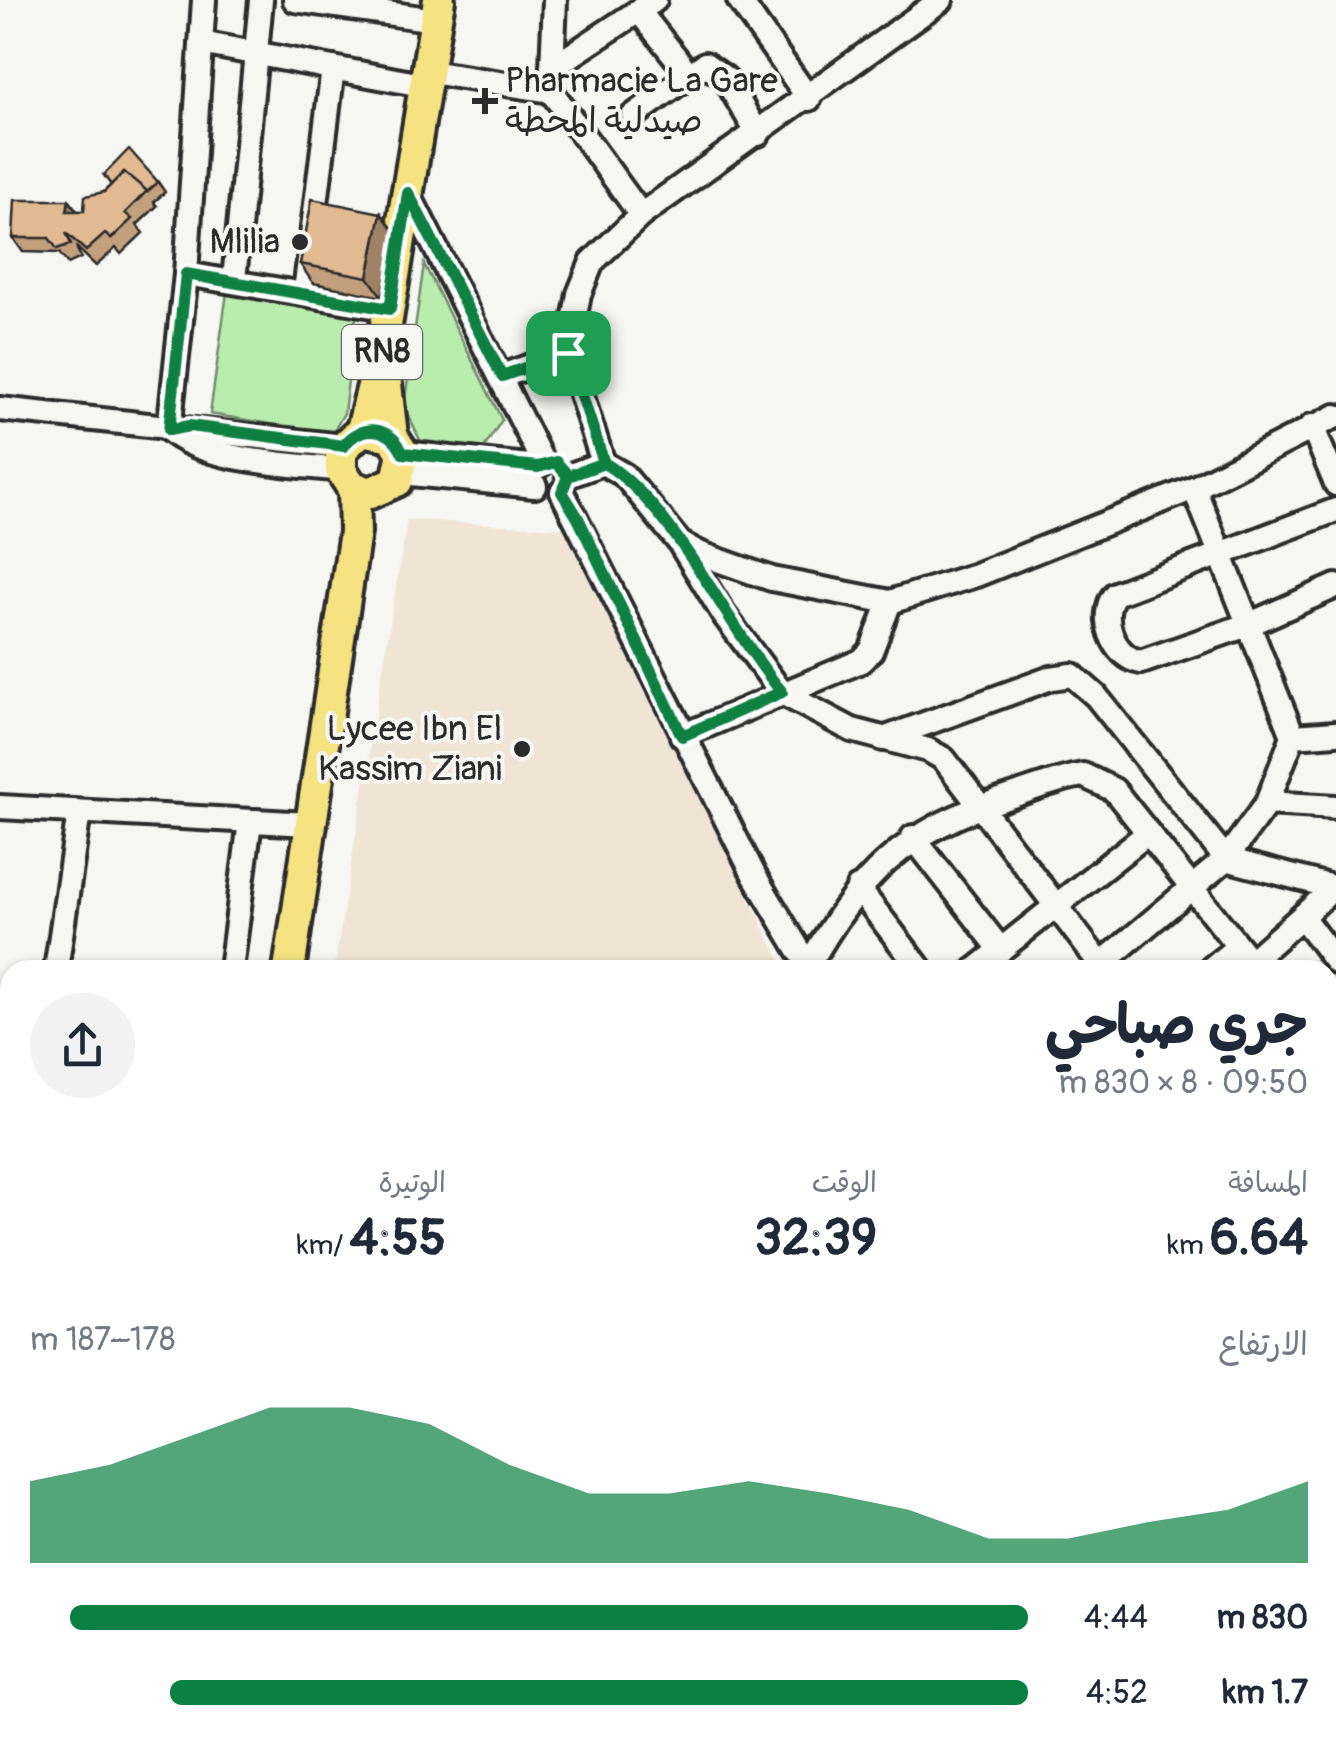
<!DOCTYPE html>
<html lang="ar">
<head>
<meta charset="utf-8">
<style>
  :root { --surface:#fff; --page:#f2f2f3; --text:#1f2937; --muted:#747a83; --accent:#0b8043 }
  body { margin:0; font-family:Pangolin,"Playpen Sans Arabic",sans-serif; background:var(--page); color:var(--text); direction:rtl; height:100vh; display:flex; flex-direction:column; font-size:38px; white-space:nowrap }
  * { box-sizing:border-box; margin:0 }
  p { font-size:32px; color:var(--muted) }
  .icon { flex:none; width:55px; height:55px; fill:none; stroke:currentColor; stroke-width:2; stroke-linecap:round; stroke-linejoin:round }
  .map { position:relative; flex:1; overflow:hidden; direction:ltr }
  .details { position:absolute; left:0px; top:960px; width:1338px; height:792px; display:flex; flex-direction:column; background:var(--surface); border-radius:30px 30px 0 0; box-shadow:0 2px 8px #0004; direction:rtl }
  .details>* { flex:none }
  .pin { position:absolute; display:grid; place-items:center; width:85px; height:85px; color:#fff; margin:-42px; border-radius:20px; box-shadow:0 5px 15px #0006 }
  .round { display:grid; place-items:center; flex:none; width:105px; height:105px; border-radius:52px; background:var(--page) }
  .headline { display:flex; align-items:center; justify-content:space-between; height:170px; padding:0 30px }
  h1 { font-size:55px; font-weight:700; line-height:75px }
  .metrics { display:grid; grid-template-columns:repeat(3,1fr); gap:15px; height:170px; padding:10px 30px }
  .metrics div { display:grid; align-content:center }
  .metrics b { font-size:50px; font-weight:700 }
  .metrics small { font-size:28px; font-weight:400 }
  .metrics p { font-size:28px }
  .chart { height:280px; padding:20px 30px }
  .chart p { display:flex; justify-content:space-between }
  .chart svg { width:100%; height:180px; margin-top:10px; fill:var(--accent); opacity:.7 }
  ul { padding:0 30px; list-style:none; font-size:32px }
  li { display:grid; grid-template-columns:160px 120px 1fr; align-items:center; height:75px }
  li i { height:25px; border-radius:12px; background:var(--accent) }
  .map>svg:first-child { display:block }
  .built { fill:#f0e4d5 }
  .green { fill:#b9edae; stroke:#728c6c; stroke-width:2.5 }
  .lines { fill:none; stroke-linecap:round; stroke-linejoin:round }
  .minor-casing { stroke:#2b2b2b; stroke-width:30 }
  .major-casing { stroke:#2b2b2b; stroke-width:38 }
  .minor { stroke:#f6f6f2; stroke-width:22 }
  .major { stroke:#f5e382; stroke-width:30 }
  .wall { fill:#c2a07d; stroke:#2b2b2b; stroke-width:2.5 }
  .shaded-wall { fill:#9e8266; stroke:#2b2b2b; stroke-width:2.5 }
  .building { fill:#e1ba91; stroke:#2b2b2b; stroke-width:2.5 }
  .route-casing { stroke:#fff; stroke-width:20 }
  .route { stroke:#0b8043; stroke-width:12 }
  .poi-dot { fill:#2b2b2b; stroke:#f6f6f2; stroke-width:4 }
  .labels { text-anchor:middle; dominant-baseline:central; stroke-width:8; stroke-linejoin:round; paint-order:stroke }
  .shield { fill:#f6f6f2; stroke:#686867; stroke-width:2.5 }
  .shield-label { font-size:32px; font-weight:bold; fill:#2b2b2b }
  .poi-label { font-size:35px; fill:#2b2b2b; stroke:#f6f6f2; text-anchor:end }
</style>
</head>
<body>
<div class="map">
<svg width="1336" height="1751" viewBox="0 0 1336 1751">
  <rect width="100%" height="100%" fill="#f6f6f2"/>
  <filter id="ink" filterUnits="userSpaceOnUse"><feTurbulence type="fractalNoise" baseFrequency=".01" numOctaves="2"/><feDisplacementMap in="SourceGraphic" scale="20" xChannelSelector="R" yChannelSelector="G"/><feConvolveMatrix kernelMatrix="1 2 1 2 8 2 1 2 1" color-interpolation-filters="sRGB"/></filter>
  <g filter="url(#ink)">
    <path class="built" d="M 407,520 L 563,528 L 785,970 L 334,970 Z"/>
    <g class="green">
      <path d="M 424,264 L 502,420 L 480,454 L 423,446 L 404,407 Z"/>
      <path d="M 227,292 L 356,316 L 344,413 L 332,434 L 210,414 Z"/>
      <path d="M 10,1615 L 10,1632 L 4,1638 L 10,1642 L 10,1692 L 0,1699 L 0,1616 Z"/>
    </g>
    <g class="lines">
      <g class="minor-casing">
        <g id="minor">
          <path d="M 295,0 L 435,20"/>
          <path d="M 555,0 L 551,91 L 641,215"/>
          <path d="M 739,0 L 809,99"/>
          <path d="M 639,11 L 688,73"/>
          <path d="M 201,43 L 427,86"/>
          <path d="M 552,68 L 655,0"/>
          <path d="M 430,72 L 551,91"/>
          <path d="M 633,116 L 705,64 L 725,78 L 758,134"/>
          <path d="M 408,193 L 543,463"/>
          <path d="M 186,274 L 390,309"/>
          <path d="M 234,280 L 261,0"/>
          <path d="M 305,292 L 333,68"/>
          <path d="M 502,376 L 568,353"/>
          <path d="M 0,409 L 343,446"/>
          <path d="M 1312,426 L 1336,484"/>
          <path d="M 169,430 L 186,274 L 204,0"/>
          <path d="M 169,430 C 204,462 293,464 341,470"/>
          <path d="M 403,453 L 538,467"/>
          <path d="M 603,463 L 568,353 L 579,294 L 592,262 L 641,215 L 941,0"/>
          <path d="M 401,473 L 535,486"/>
          <path d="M 568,476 L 603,463 L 624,475 L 680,543 L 701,554 L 772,579 L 890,602 L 976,575 L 1194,488 L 1336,416"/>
          <path d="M 1194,488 L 1293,736"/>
          <path d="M 562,492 L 754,875 L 811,970"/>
          <path d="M 1336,510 L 1115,594 C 1098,615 1113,658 1141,662 L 1250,624 L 1336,586"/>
          <path d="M 681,545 L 724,615 L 782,693 L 852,730 L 928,750 L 944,759 L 1105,970"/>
          <path d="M 682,736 L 861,661 L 871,651 L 890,602"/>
          <path d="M 883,739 L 1051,678 L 1072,675 L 1096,696 L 1226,859 L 1336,888"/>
          <path d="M 1267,803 L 1336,807"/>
          <path d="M 0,807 L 309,824"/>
          <path d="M 913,837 L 1001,950"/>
          <path d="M 858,888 L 921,970"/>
          <path d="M 1303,918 L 1336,962"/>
          <path d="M 1250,962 L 1334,888"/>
          <path d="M 56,970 L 79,812"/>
          <path d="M 231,970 L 250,821"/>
          <path d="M 806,970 C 860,874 903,831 1009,797 C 1033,789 1058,779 1083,775 L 1114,790 L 1257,970"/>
          <path d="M 975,970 L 1148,833"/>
          <path d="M 1094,970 L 1226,859 L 1267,803 L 1293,736 L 1336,733"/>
          <path d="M 1209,970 L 1237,948"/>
          <path d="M 1328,1011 L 1336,1004"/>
          <path d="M 0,1037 L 10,1039"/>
          <path d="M 1328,1060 L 1336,1071"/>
          <path d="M 1328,1223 L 1336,1207"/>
          <path d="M 1328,1250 L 1336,1257"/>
          <path d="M 1328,1339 L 1336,1345"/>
          <path d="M 1328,1400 L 1336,1416"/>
          <path d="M 0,1499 L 10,1502"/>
          <path d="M 551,1742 L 597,1751"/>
          <path d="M 1127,1742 L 1132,1751"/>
          <path d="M 265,1751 L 266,1742"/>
          <path d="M 510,1751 L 511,1742"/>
          <path d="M 806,1751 L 808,1742"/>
          <path d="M 1061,1751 L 1062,1742"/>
        </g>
      </g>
      <g class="major-casing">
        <g id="major">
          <path d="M 382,350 L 439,0"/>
          <path d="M 362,430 L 382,350 L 392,436"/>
          <path d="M 289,970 L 355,532 L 354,490 L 341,470 L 341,450 L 362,430 L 392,436 L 403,453 L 397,481 L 370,493 L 351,486"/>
          <path d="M 162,1751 L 164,1742"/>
        </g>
      </g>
      <use href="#minor" class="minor"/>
      <use href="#major" class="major"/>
    </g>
    <g class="wall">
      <path d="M 104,175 L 158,182 L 165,192 L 154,202 L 157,206 L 137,225 L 143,233 L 121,254 L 116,248 L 96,266 L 76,247 L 81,258 L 68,264 L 59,253 L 23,252 L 13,238 L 69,200 L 77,211 L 84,211 L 111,185 Z"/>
      <path d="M 395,232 L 382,297 L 313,283 L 300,264 Z"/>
    </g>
    <g class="shaded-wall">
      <path d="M 69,200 L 79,214 L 67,211 Z"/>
      <path d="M 381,213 L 395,232 L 382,297 L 368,277 Z"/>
    </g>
    <g class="building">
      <path d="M 129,149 L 158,182 L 146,193 L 147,191 L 124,172 L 111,185 L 104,175 Z"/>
      <path d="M 124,172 L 147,191 L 125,213 L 132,219 L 111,239 L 105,234 L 86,251 L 66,233 L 71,244 L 57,249 L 49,238 L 13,238 L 15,200 L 69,200 L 67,211 L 84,211 L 85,196 L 104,192 Z"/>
      <path d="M 312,199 L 381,213 L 368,277 L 300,264 Z"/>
    </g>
  </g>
  <g class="lines" filter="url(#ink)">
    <g class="route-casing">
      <path id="route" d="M 568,353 L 502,376 L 408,193 L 390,309 L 186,274 L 169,430 L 189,426 L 344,446 C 361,422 391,426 403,453 L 538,467 L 556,462 L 568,476 L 604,463 C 673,504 727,627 782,692 L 682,736 L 578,518 L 562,492 L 568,476 L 604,463 L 568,353"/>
    </g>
    <use href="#route" class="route"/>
  </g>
  <g class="poi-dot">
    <path d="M480 86h10v10h10v10h-10v10h-10v-10h-10v-10h10z"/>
    <circle cx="300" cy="242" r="10"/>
    <circle cx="522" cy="749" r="10"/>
  </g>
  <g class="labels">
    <rect class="shield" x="342" y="325" width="80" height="54" rx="8"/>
    <g class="shield-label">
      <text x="382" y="352">RN8</text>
    </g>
    <g class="poi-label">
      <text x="505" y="81" text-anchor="start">Pharmacie La Gare<tspan x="505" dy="40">صيدلية المحطة</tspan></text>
      <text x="280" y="242">Mlilia</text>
      <text x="502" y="729">Lycee Ibn El<tspan x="502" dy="40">Kassim Ziani</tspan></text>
    </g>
  </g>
</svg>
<div class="pin" style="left:568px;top:353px;background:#1e9e55"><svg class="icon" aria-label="arrive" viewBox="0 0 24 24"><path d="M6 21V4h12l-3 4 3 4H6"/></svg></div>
<section class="details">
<div class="headline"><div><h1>جري صباحي</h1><p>09:50 · 8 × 830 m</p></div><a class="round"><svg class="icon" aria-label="share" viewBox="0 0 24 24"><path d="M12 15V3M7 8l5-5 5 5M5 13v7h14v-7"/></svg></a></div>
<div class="metrics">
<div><p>المسافة</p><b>6.64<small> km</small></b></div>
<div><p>الوقت</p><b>32:39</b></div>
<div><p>الوتيرة</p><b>4:55<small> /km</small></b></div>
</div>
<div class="chart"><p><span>الارتفاع</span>178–187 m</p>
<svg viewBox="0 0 160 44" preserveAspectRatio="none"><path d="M0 44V24L10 20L20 13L30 6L40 6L50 10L60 20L70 27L80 27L90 24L100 27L110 31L120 38L130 38L140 34L150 31L160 24V44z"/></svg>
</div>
<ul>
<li><b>830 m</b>4:44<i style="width:96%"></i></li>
<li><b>1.7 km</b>4:52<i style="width:86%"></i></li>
</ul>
</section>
</div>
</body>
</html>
